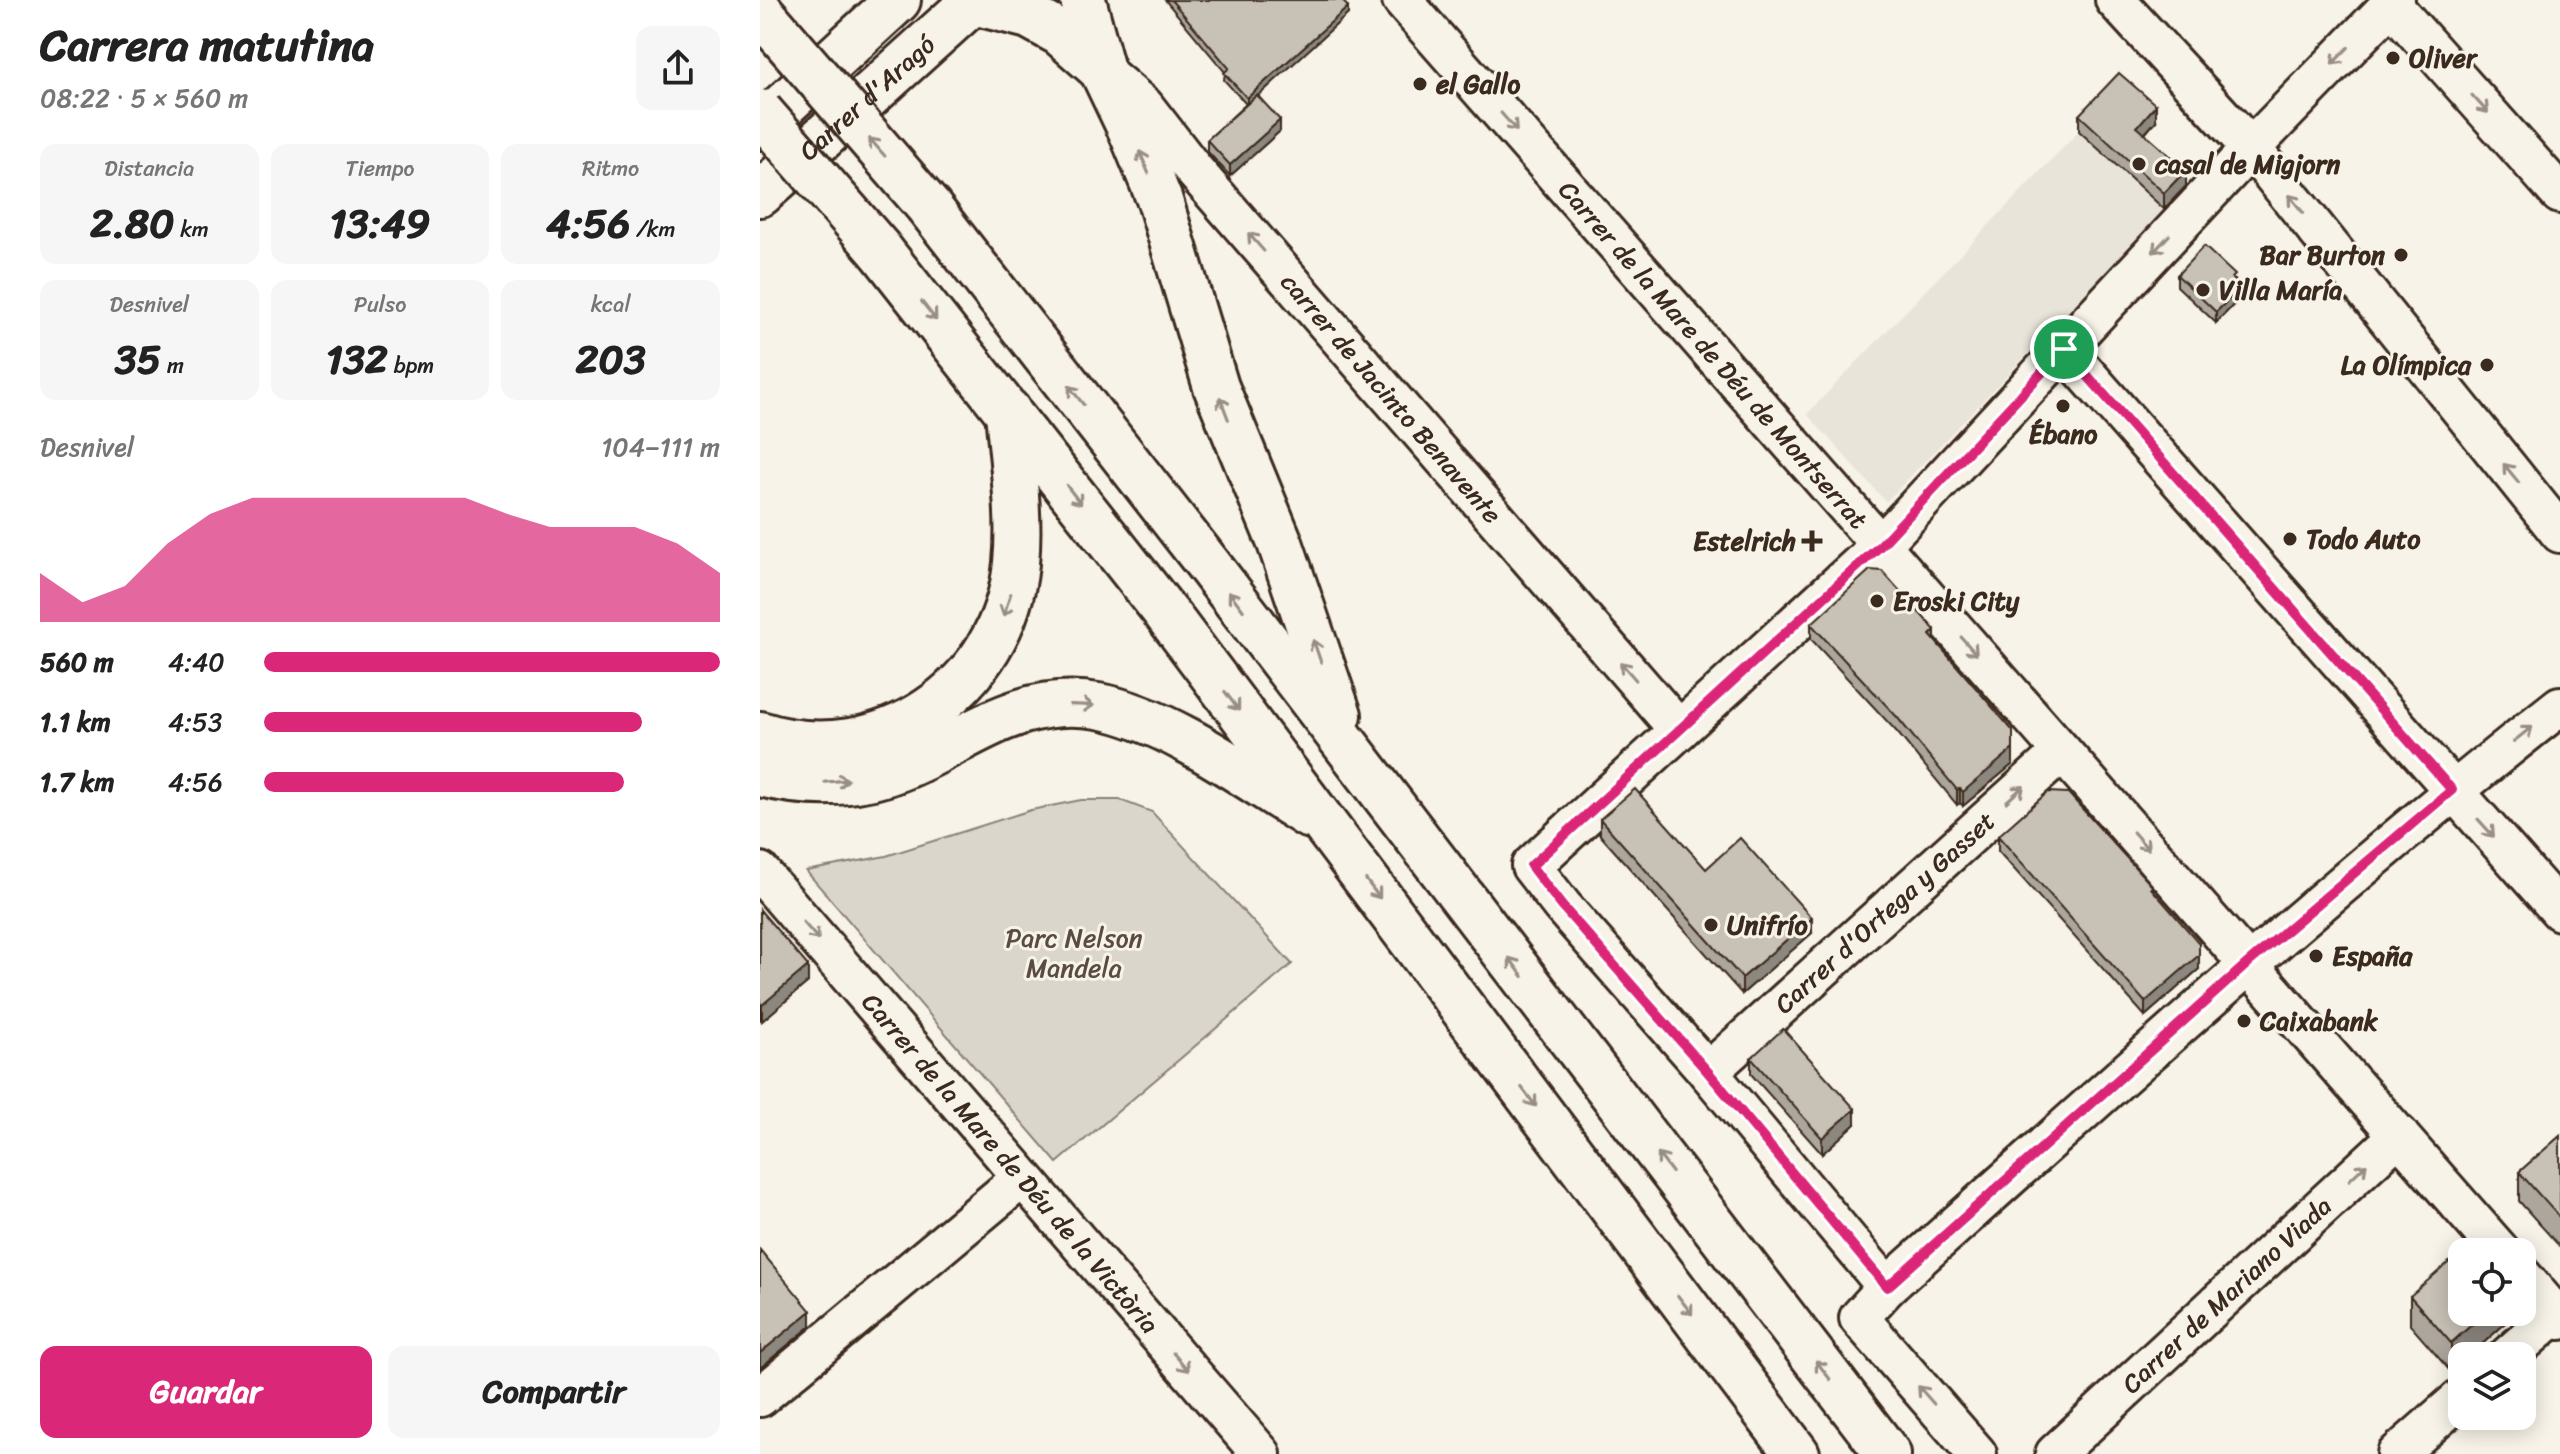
<!DOCTYPE html>
<html lang="es">
<head>
<meta charset="utf-8">
<style>
  :root { --surface:#fff; --page:#f6f6f6; --text:#222; --muted:#767676; --accent:#db2777 }
  body { margin:0; font-family:Sriracha,sans-serif; background:var(--page); color:var(--text); height:100vh; display:flex; flex-direction:column; font-size:30px; white-space:nowrap }
  * { box-sizing:border-box; margin:0 }
  p { font-size:26px; color:var(--muted) }
  .icon { flex:none; width:44px; height:44px; fill:none; stroke:currentColor; stroke-width:2; stroke-linecap:round; stroke-linejoin:round }
  .map { position:relative; flex:1; overflow:hidden }
  .sheet { display:flex; flex-direction:column; background:var(--surface); width:760px }
  .sheet>* { flex:none }
  .tools { position:absolute; left:1688px; top:1238px; display:grid; gap:16px }
  .tools a { display:grid; place-items:center; width:88px; height:88px; border-radius:16px; background:var(--surface); box-shadow:0 4px 20px #0003; font-size:40px }
  .pin { position:absolute; display:grid; place-items:center; width:68px; height:68px; color:#fff; margin:-34px; border:4px solid #fff; border-radius:50%; box-shadow:0 2px 8px #0007 }
  .round { display:grid; place-items:center; flex:none; width:84px; height:84px; border-radius:16px; background:var(--page) }
  .summary { display:flex; align-items:center; justify-content:space-between; height:136px; padding:0 40px }
  h1 { font-size:44px; font-weight:700; line-height:60px }
  .stats { display:grid; grid-template-columns:repeat(3,1fr); gap:12px; height:136px; padding:8px 40px }
  .stats div { display:grid; align-content:center; border-radius:16px; background:var(--page); text-align:center }
  .stats b { font-size:40px; font-weight:700 }
  .stats small { font-size:22px; font-weight:400 }
  .stats p { font-size:22px }
  .chart { height:224px; padding:16px 40px }
  .chart p { display:flex; justify-content:space-between }
  .chart svg { width:100%; height:144px; margin-top:8px; fill:var(--accent); opacity:.7 }
  .cta { display:flex; gap:16px; margin-top:auto; padding:16px 40px }
  .cta a { flex:1; height:92px; border-radius:16px; background:var(--accent); color:#fff; font-size:32px; font-weight:700; line-height:92px; text-align:center }
  .cta a+a { background:var(--page); color:var(--text) }
  ul { padding:0 40px; list-style:none; font-size:26px }
  li { display:grid; grid-template-columns:128px 96px 1fr; align-items:center; height:60px }
  li i { height:20px; border-radius:10px; background:var(--accent) }
  main { display:flex; flex:1; min-height:0 }
  .map>svg:first-child { display:block }
  .built { fill:#e9e4d9 }
  .green { fill:#dbd6cb; stroke:#8b8074; stroke-width:2 }
  .lines { fill:none; stroke-linecap:round; stroke-linejoin:round }
  .minor-casing { stroke:#3b2a1e; stroke-width:44 }
  .major-casing { stroke:#3b2a1e; stroke-width:50 }
  .highway-casing { stroke:#3b2a1e; stroke-width:50 }
  .minor { stroke:#f7f3e8; stroke-width:38 }
  .major { stroke:#f7f3e8; stroke-width:44 }
  .highway { stroke:#f7f3e8; stroke-width:44 }
  .highway-bridge-casing { stroke:#3b2a1e; stroke-width:50; stroke-linecap:butt }
  .highway-bridge { stroke:#f7f3e8; stroke-width:44 }
  .wall { fill:#aca69d; stroke:#3b2a1e; stroke-width:2 }
  .shaded-wall { fill:#8c877f; stroke:#3b2a1e; stroke-width:2 }
  .building { fill:#c8c1b6; stroke:#3b2a1e; stroke-width:2 }
  .oneway { stroke:#998e83 }
  .route-casing { stroke:#fff; stroke-width:16 }
  .route { stroke:#db2777; stroke-width:10 }
  .poi-dot { fill:#3b2a1e; stroke:#f7f3e8; stroke-width:3 }
  .labels { text-anchor:middle; dominant-baseline:central; stroke-width:6; stroke-linejoin:round; paint-order:stroke }
  .poi-label { font-size:26px; font-weight:bold; fill:#3b2a1e; stroke:#f7f3e8; text-anchor:start }
  .street-label { font-size:26px; fill:#3b2a1e; stroke:#f7f3e8 }
  .park-label { font-size:26px; fill:#5b4c41; stroke:#f7f3e8 }
</style>
</head>
<body>
<main>
<section class="sheet">
<div class="summary"><div><h1>Carrera matutina</h1><p>08:22 · 5 × 560 m</p></div><a class="round"><svg class="icon" aria-label="share" viewBox="0 0 24 24"><path d="M12 15V3M7 8l5-5 5 5M5 13v7h14v-7"/></svg></a></div>
<div class="stats">
<div><p>Distancia</p><b>2.80<small> km</small></b></div>
<div><p>Tiempo</p><b>13:49</b></div>
<div><p>Ritmo</p><b>4:56<small> /km</small></b></div>
</div>
<div class="stats">
<div><p>Desnivel</p><b>35<small> m</small></b></div>
<div><p>Pulso</p><b>132<small> bpm</small></b></div>
<div><p>kcal</p><b>203</b></div>
</div>
<div class="chart"><p><span>Desnivel</span>104–111 m</p>
<svg viewBox="0 0 160 44" preserveAspectRatio="none"><path d="M0 44V29L10 38L20 33L30 20L40 11L50 6L60 6L70 6L80 6L90 6L100 6L110 11L120 15L130 15L140 15L150 20L160 29V44z"/></svg>
</div>
<ul>
<li><b>560 m</b>4:40<i style="width:100%"></i></li>
<li><b>1.1 km</b>4:53<i style="width:83%"></i></li>
<li><b>1.7 km</b>4:56<i style="width:79%"></i></li>
</ul>
<div class="cta"><a>Guardar</a><a>Compartir</a></div>
</section>
<div class="map">
<svg width="1800" height="1454" viewBox="0 0 1800 1454">
  <rect width="100%" height="100%" fill="#f7f3e8"/>
  <filter id="ink" filterUnits="userSpaceOnUse"><feTurbulence type="fractalNoise" baseFrequency=".0125" numOctaves="2"/><feDisplacementMap in="SourceGraphic" scale="16" xChannelSelector="R" yChannelSelector="G"/><feConvolveMatrix kernelMatrix="1 2 1 2 8 2 1 2 1" color-interpolation-filters="sRGB"/></filter>
  <g filter="url(#ink)">
    <path class="built" d="M 1319,131 L 1405,210 L 1126,502 L 1047,414 Z"/>
    <path class="green" d="M 321,800 L 360,800 L 392,812 L 532,964 L 297,1163 L 46,871 L 126,856 L 271,810 Z"/>
    <g class="lines">
      <g class="minor-casing">
        <g id="minor">
          <path id="s1" d="M 642,0 L 1741,1252"/>
          <path d="M 1355,0 L 1491,148 L 1800,533"/>
          <path d="M 1631,4 L 1800,194"/>
          <path id="s2" d="M 345,73 L 384,106 L 433,169 L 919,730"/>
          <path d="M 1304,349 L 1800,911"/>
          <path id="s3" d="M 0,872 L 501,1454"/>
          <path id="s4" d="M 948,1072 L 1302,752"/>
          <path d="M 1762,1276 L 1800,1320"/>
          <path d="M 1127,1287 C 1348,1089 1567,889 1800,706"/>
          <path d="M 1748,1356 L 1800,1310"/>
          <path d="M 0,1397 L 262,1178"/>
          <path d="M 1217,1454 L 1099,1318 L 1127,1287 L 948,1072 L 802,906 L 771,866 L 1121,545 L 1491,148 L 1635,0"/>
          <path id="s5" d="M 1295,1454 L 1639,1135"/>
          <path d="M 1637,1454 L 1702,1397"/>
        </g>
      </g>
      <g class="major-casing">
        <g id="major">
          <path d="M 205,0 L 269,16 L 300,33 L 342,70"/>
          <path d="M 323,0 L 342,70"/>
          <path d="M 0,127 L 138,0"/>
          <path id="s6" d="M 0,194 L 215,0"/>
        </g>
      </g>
      <g class="highway-casing">
        <g id="highway">
          <path d="M 342,70 L 372,133 L 400,201 L 456,387 L 520,543 L 579,715"/>
          <path d="M 168,206 L 447,563 L 1128,1454"/>
          <path d="M 120,250 L 406,613 L 1037,1454"/>
          <path d="M 0,734 C 119,773 245,688 256,563 C 261,513 252,461 248,411"/>
          <path d="M 0,774 C 41,784 86,786 127,773 C 199,749 254,691 338,706 C 407,718 487,777 548,815"/>
        </g>
      </g>
      <use href="#minor" class="minor"/>
      <use href="#major" class="major"/>
      <use href="#highway" class="highway"/>
      <g class="highway-bridge-casing">
        <g id="highway-bridge">
          <path d="M 0,11 L 168,206"/>
          <path d="M 0,112 L 120,250"/>
        </g>
      </g>
      <use href="#highway-bridge" class="highway-bridge"/>
    </g>
    <g class="wall">
      <path d="M 405,0 L 582,0 L 588,14 L 498,96 L 520,131 L 470,176 L 447,151 L 447,140 L 486,104 L 464,80 L 465,72 Z"/>
      <path d="M 1319,115 L 1396,121 L 1385,134 L 1426,186 L 1404,209 L 1319,131 Z"/>
      <path d="M 1417,275 L 1475,280 L 1481,297 L 1456,323 L 1417,286 Z"/>
      <path d="M 1051,624 L 1175,641 L 1253,764 L 1203,806 L 1200,803 L 1197,805 L 1137,732 L 1051,639 Z"/>
      <path d="M 840,819 L 946,869 L 1052,933 L 982,994 L 840,835 Z"/>
      <path d="M 1238,836 L 1392,889 L 1439,969 L 1385,1016 L 1238,851 Z"/>
      <path d="M 0,910 L 48,982 L 2,1021 L 0,1019 Z"/>
      <path d="M 991,1058 L 1095,1124 L 1062,1154 L 991,1074 Z"/>
      <path d="M 1800,1136 L 1800,1247 L 1759,1201 L 1759,1172 Z"/>
      <path d="M 1650,1296 L 1750,1312 L 1750,1319 L 1709,1356 L 1702,1356 L 1702,1362 L 1691,1372 L 1650,1325 Z"/>
    </g>
    <g class="shaded-wall">
      <path d="M 588,7 L 588,14 L 487,106 L 487,98 Z"/>
      <path d="M 1396,105 L 1396,121 L 1377,142 L 1377,127 Z"/>
      <path d="M 520,120 L 520,131 L 470,176 L 470,165 Z"/>
      <path d="M 1426,170 L 1426,186 L 1404,209 L 1404,193 Z"/>
      <path d="M 1481,287 L 1481,297 L 1456,323 L 1456,312 Z"/>
      <path d="M 1175,630 L 1175,644 L 1170,635 Z"/>
      <path d="M 1253,731 L 1253,764 L 1203,806 L 1203,792 Z"/>
      <path d="M 1200,788 L 1200,803 L 1197,805 L 1197,790 Z"/>
      <path d="M 1052,918 L 1052,933 L 982,994 L 982,978 Z"/>
      <path d="M 1439,943 L 1439,969 L 1385,1016 L 1385,1002 Z"/>
      <path d="M 48,966 L 48,982 L 2,1021 L 2,1005 Z"/>
      <path d="M 1095,1109 L 1095,1124 L 1062,1154 L 1062,1138 Z"/>
      <path d="M 51,1311 L 51,1326 L 0,1368 L 0,1353 Z"/>
      <path d="M 1726,1312 L 1750,1312 L 1750,1319 L 1709,1356 L 1702,1356 L 1702,1362 L 1691,1372 L 1691,1343 Z"/>
    </g>
    <g class="building">
      <path d="M 411,0 L 582,0 L 588,7 L 487,98 L 464,73 L 469,68 Z"/>
      <path d="M 1359,73 L 1396,105 L 1377,127 L 1426,170 L 1404,193 L 1319,115 Z"/>
      <path d="M 497,95 L 520,120 L 470,165 L 447,140 Z"/>
      <path d="M 1444,246 L 1475,275 L 1472,278 L 1481,287 L 1456,312 L 1417,275 Z"/>
      <path d="M 1110,570 L 1122,571 L 1175,630 L 1170,635 L 1253,731 L 1253,749 L 1203,792 L 1200,788 L 1197,790 L 1137,717 L 1051,624 Z"/>
      <path d="M 875,789 L 946,869 L 980,838 L 1052,918 L 982,978 L 840,819 Z"/>
      <path d="M 1288,792 L 1308,793 L 1392,886 L 1391,888 L 1439,943 L 1439,955 L 1385,1002 L 1238,836 Z"/>
      <path d="M 0,910 L 48,966 L 2,1005 L 0,1003 Z"/>
      <path d="M 1023,1029 L 1095,1109 L 1062,1138 L 991,1058 Z"/>
      <path d="M 1800,1136 L 1800,1218 L 1759,1172 Z"/>
      <path d="M 1710,1244 L 1717,1252 L 1702,1252 L 1702,1312 L 1726,1312 L 1691,1343 L 1650,1296 Z"/>
      <path d="M 0,1250 L 51,1311 L 0,1353 Z"/>
    </g>
    <defs><path id="oneway-shaft" d="M-6 0H5M1.5-3L5.5 0L1.5 3" fill="none" stroke-width="1.6" stroke-linecap="round" stroke-linejoin="round" transform="scale(2)"/></defs>
    <g class="oneway">
      <use href="#oneway-shaft" transform="translate(1580 56) rotate(134)"/>
      <use href="#oneway-shaft" transform="translate(1720 104) rotate(48)"/>
      <use href="#oneway-shaft" transform="translate(749 122) rotate(49)"/>
      <use href="#oneway-shaft" transform="translate(117 147) rotate(-131)"/>
      <use href="#oneway-shaft" transform="translate(384 162) rotate(-112)"/>
      <use href="#oneway-shaft" transform="translate(1536 204) rotate(-129)"/>
      <use href="#oneway-shaft" transform="translate(496 242) rotate(-131)"/>
      <use href="#oneway-shaft" transform="translate(1401 244) rotate(133)"/>
      <use href="#oneway-shaft" transform="translate(169 311) rotate(52)"/>
      <use href="#oneway-shaft" transform="translate(316 395) rotate(-128)"/>
      <use href="#oneway-shaft" transform="translate(464 408) rotate(-111)"/>
      <use href="#oneway-shaft" transform="translate(1751 473) rotate(-129)"/>
      <use href="#oneway-shaft" transform="translate(314 495) rotate(53)"/>
      <use href="#oneway-shaft" transform="translate(476 601) rotate(-127)"/>
      <use href="#oneway-shaft" transform="translate(247 605) rotate(108)"/>
      <use href="#oneway-shaft" transform="translate(1209 646) rotate(49)"/>
      <use href="#oneway-shaft" transform="translate(557 651) rotate(-109)"/>
      <use href="#oneway-shaft" transform="translate(868 671) rotate(-131)"/>
      <use href="#oneway-shaft" transform="translate(472 701) rotate(53)"/>
      <use href="#oneway-shaft" transform="translate(322 705) rotate(2)"/>
      <use href="#oneway-shaft" transform="translate(1763 734) rotate(-38)"/>
      <use href="#oneway-shaft" transform="translate(77 781) rotate(-5)"/>
      <use href="#oneway-shaft" transform="translate(1255 794) rotate(-42)"/>
      <use href="#oneway-shaft" transform="translate(1726 828) rotate(48)"/>
      <use href="#oneway-shaft" transform="translate(1381 841) rotate(49)"/>
      <use href="#oneway-shaft" transform="translate(613 889) rotate(53)"/>
      <use href="#oneway-shaft" transform="translate(51 931) rotate(49)"/>
      <use href="#oneway-shaft" transform="translate(756 967) rotate(-127)"/>
      <use href="#oneway-shaft" transform="translate(769 1097) rotate(53)"/>
      <use href="#oneway-shaft" transform="translate(905 1163) rotate(-127)"/>
      <use href="#oneway-shaft" transform="translate(1598 1172) rotate(-43)"/>
      <use href="#oneway-shaft" transform="translate(925 1305) rotate(53)"/>
      <use href="#oneway-shaft" transform="translate(421 1362) rotate(49)"/>
      <use href="#oneway-shaft" transform="translate(1063 1370) rotate(-127)"/>
      <use href="#oneway-shaft" transform="translate(1166 1395) rotate(-131)"/>
    </g>
  </g>
  <g class="lines" filter="url(#ink)">
    <g class="route-casing">
      <path id="route" d="M 1304,349 L 1692,790 L 1488,963 L 1127,1287 L 948,1072 L 802,906 L 771,866 L 1121,545 Z"/>
    </g>
    <use href="#route" class="route"/>
  </g>
  <g class="poi-dot">
    <circle cx="1633" cy="58" r="8"/>
    <circle cx="660" cy="84" r="8"/>
    <circle cx="1379" cy="164" r="8"/>
    <circle cx="1641" cy="255" r="8"/>
    <circle cx="1443" cy="290" r="8"/>
    <circle cx="1727" cy="365" r="8"/>
    <circle cx="1303" cy="406" r="8"/>
    <circle cx="1530" cy="539" r="8"/>
    <path d="M1048 529h8v8h8v8h-8v8h-8v-8h-8v-8h8z"/>
    <circle cx="1117" cy="601" r="8"/>
    <circle cx="951" cy="925" r="8"/>
    <circle cx="1556" cy="956" r="8"/>
    <circle cx="1484" cy="1021" r="8"/>
  </g>
  <g class="labels">
    <g class="poi-label">
      <text x="1649" y="58">Oliver</text>
      <text x="676" y="84">el Gallo</text>
      <text x="1395" y="164">casal de Migjorn</text>
      <text x="1625" y="255" text-anchor="end">Bar Burton</text>
      <text x="1459" y="290">Villa María</text>
      <text x="1711" y="365" text-anchor="end">La Olímpica</text>
      <text x="1303" y="434" text-anchor="middle">Ébano</text>
      <text x="1546" y="539">Todo Auto</text>
      <text x="1036" y="541" text-anchor="end">Estelrich</text>
      <text x="1133" y="601">Eroski City</text>
      <text x="967" y="925">Unifrío</text>
      <text x="1572" y="956">España</text>
      <text x="1500" y="1021">Caixabank</text>
    </g>
    <g class="street-label">
      <text stroke="none"><textPath href="#s6" startOffset="144">Carrer d'Aragó</textPath></text>
      <text stroke="none"><textPath href="#s1" startOffset="472">Carrer de la Mare de Déu de Montserrat</textPath></text>
      <text stroke="none"><textPath href="#s2" startOffset="434">carrer de Jacinto Benavente</textPath></text>
      <text stroke="none"><textPath href="#s4" startOffset="238">Carrer d'Ortega y Gasset</textPath></text>
      <text stroke="none"><textPath href="#s3" startOffset="384">Carrer de la Mare de Déu de la Victòria</textPath></text>
      <text stroke="none"><textPath href="#s5" startOffset="234">Carrer de Mariano Viada</textPath></text>
    </g>
    <g class="park-label">
      <text x="314" y="938">Parc Nelson<tspan x="314" dy="30">Mandela</tspan></text>
    </g>
  </g>
</svg>
<div class="tools">
<a><svg class="icon" aria-label="locate" viewBox="0 0 24 24"><circle cx="12" cy="12" r="6"/><path d="M12 2v4M12 18v4M2 12h4M18 12h4"/></svg></a>
<a><svg class="icon" aria-label="layers" viewBox="0 0 24 24"><path d="M12 4l9 5-9 5-9-5zM3 14l9 5 9-5"/></svg></a>
</div>
<div class="pin" style="left:1304px;top:349px;background:#1e9e55"><svg class="icon" aria-label="arrive" viewBox="0 0 24 24"><path d="M6 21V4h12l-3 4 3 4H6"/></svg></div>
</div>
</main>
</body>
</html>
